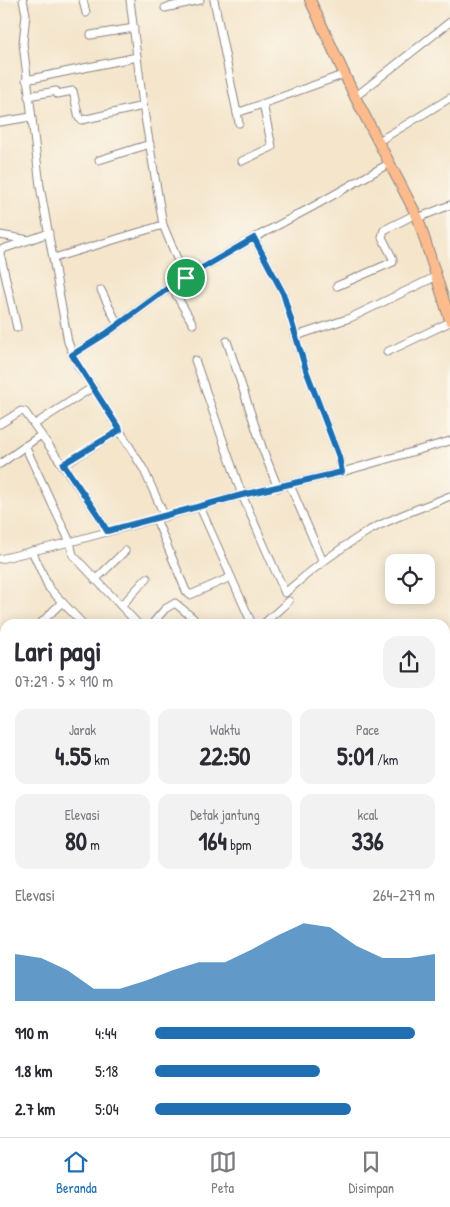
<!DOCTYPE html>
<html lang="id">
<head>
<meta charset="utf-8">
<style>
  :root { --surface:#fff; --page:#f2f2f3; --text:#2b2b33; --muted:#7c7c81; --line:#e1e1e2; --accent:#1f6fb2 }
  body { margin:0; font-family:"Patrick Hand",sans-serif; background:var(--page); color:var(--text); height:100vh; display:flex; flex-direction:column; font-size:19px; white-space:nowrap }
  * { box-sizing:border-box; margin:0 }
  p { font-size:16px; color:var(--muted) }
  .icon { flex:none; width:28px; height:28px; fill:none; stroke:currentColor; stroke-width:2; stroke-linecap:round; stroke-linejoin:round }
  .map { position:relative; flex:1; overflow:hidden }
  .details { position:absolute; left:0px; top:619px; width:450px; height:519px; display:flex; flex-direction:column; background:var(--surface); border-radius:15px 15px 0 0; box-shadow:0 2px 12px #0003 }
  .details>* { flex:none }
  .fabs { position:absolute; left:385px; top:554px; display:grid; gap:10px }
  .fabs a { display:grid; place-items:center; width:50px; height:50px; border-radius:10px; background:var(--surface); box-shadow:0 2px 12px #0003; font-size:25px }
  .pin { position:absolute; display:grid; place-items:center; width:42px; height:42px; color:#fff; margin:-21px; border:2px solid #fff; border-radius:50%; box-shadow:0 1px 5px #0007 }
  .round { display:grid; place-items:center; flex:none; width:52px; height:52px; border-radius:15px; background:var(--page) }
  .head { display:flex; align-items:center; justify-content:space-between; height:85px; padding:0 15px }
  h1 { font-size:28px; font-weight:800; line-height:38px }
  .metrics { display:grid; grid-template-columns:repeat(3,1fr); gap:8px; height:85px; padding:5px 15px }
  .metrics div { display:grid; align-content:center; border-radius:12px; background:var(--page); text-align:center }
  .metrics b { font-size:25px; font-weight:800 }
  .metrics small { font-size:14px; font-weight:400 }
  .metrics p { font-size:14px }
  .chart { height:140px; padding:10px 15px }
  .chart p { display:flex; justify-content:space-between }
  .chart svg { width:100%; height:90px; margin-top:5px; fill:var(--accent); opacity:.7 }
  ul { padding:0 15px; list-style:none; font-size:16px }
  li { display:grid; grid-template-columns:80px 60px 1fr; align-items:center; height:38px }
  li i { height:12px; border-radius:6px; background:var(--accent) }
  .tabs { display:flex; justify-content:space-around; align-items:center; height:70px; border-top:1px solid var(--line); background:var(--surface); font-size:14px; color:var(--muted) }
  .tabs a { display:grid; justify-items:center; gap:2px }
  .tabs .selected { color:var(--accent) }
  .map>svg:first-child { display:block }
  .lines { fill:none; stroke-linecap:round; stroke-linejoin:round }
  .minor-casing { stroke:#8b8483; stroke-width:9 }
  .highway-casing { stroke:#8b8483; stroke-width:12 }
  .minor { stroke:#fff; stroke-width:7 }
  .highway { stroke:#fbbb8c; stroke-width:10 }
  .route-casing { stroke:#fff; stroke-width:10 }
  .route { stroke:#1f6fb2; stroke-width:6 }
</style>
</head>
<body>
<div class="map">
<svg width="450" height="1137" viewBox="0 0 450 1137">
  <rect width="100%" height="100%" fill="#fbf7ec"/>
  <filter id="ink" filterUnits="userSpaceOnUse"><feTurbulence type="fractalNoise" baseFrequency=".02" numOctaves="2"/><feDisplacementMap in="SourceGraphic" scale="10" xChannelSelector="R" yChannelSelector="G"/><feConvolveMatrix kernelMatrix="1 2 1 2 8 2 1 2 1" color-interpolation-filters="sRGB"/></filter>
  <filter id="wash" filterUnits="userSpaceOnUse"><feTurbulence type="fractalNoise" baseFrequency=".0096" numOctaves="4" result="noise"/><feDisplacementMap in="SourceGraphic" scale="20" xChannelSelector="R" yChannelSelector="G"/><feGaussianBlur stdDeviation="1.12" result="paint"/><feColorMatrix in="noise" values="0 0 0 0 0 0 0 0 0 0 0 0 0 0 0 0 0 1.4 0 .05"/><feComposite in="paint" operator="in"/></filter>
  <g filter="url(#wash)">
    <rect width="100%" height="100%" fill="#f4e5cb"/>
  </g>
  <g filter="url(#ink)">
    <g class="lines">
      <g class="minor-casing">
        <g id="minor">
          <path d="M 23,0 L 26,14 L 23,43 L 40,186 L 68,342 L 78,366 L 93,387 L 144,470 L 165,517"/>
          <path d="M 83,0 L 86,13"/>
          <path d="M 130,0 L 143,105 L 163,225 L 185,278"/>
          <path d="M 214,0 L 239,123"/>
          <path d="M 165,8 L 200,0"/>
          <path d="M 91,35 L 134,28"/>
          <path d="M 26,80 L 137,57"/>
          <path d="M 28,96 L 56,91 L 57,94 L 73,91 L 79,118 L 82,120 L 143,106"/>
          <path d="M 355,97 L 450,22"/>
          <path d="M 237,113 L 345,74"/>
          <path d="M 0,122 L 31,117"/>
          <path d="M 379,141 L 450,98"/>
          <path d="M 99,160 L 150,144"/>
          <path d="M 242,161 L 272,147 L 263,104"/>
          <path d="M 418,218 L 450,205"/>
          <path d="M 0,235 L 29,240"/>
          <path d="M 254,238 L 283,293 L 306,370 L 339,457 L 342,472"/>
          <path d="M 0,250 L 49,233"/>
          <path d="M 0,253 L 17,328"/>
          <path d="M 54,258 L 163,225"/>
          <path d="M 171,286 L 193,324"/>
          <path d="M 337,286 L 393,262 L 393,259 L 382,237 L 384,230 L 416,214"/>
          <path d="M 101,290 L 118,325"/>
          <path d="M 296,336 L 350,318 L 437,276"/>
          <path d="M 227,341 L 263,450 L 278,488"/>
          <path d="M 387,352 L 450,322"/>
          <path d="M 72,355 L 107,333 L 171,286 L 254,238 L 314,206 L 390,163"/>
          <path d="M 195,360 L 242,495 L 285,593 C 310,571 337,550 365,533 C 392,517 422,508 450,496"/>
          <path d="M 0,424 L 21,411 L 25,412 L 98,515 L 107,531"/>
          <path d="M 35,424 L 93,387"/>
          <path d="M 25,446 L 70,542 L 73,555 L 138,624"/>
          <path d="M 0,464 L 41,435"/>
          <path d="M 63,465 L 120,430"/>
          <path d="M 290,485 L 323,562"/>
          <path d="M 200,507 L 252,624"/>
          <path d="M 156,519 L 186,591 L 190,595 L 231,577"/>
          <path d="M 32,551 L 49,588 L 83,624"/>
          <path d="M 0,559 L 70,542 L 242,495 L 342,472 L 450,441"/>
          <path d="M 95,580 L 125,551"/>
          <path d="M 121,606 L 147,578"/>
          <path d="M 40,624 L 62,602"/>
          <path d="M 152,624 L 165,609 L 175,603 L 193,618 L 196,624"/>
          <path d="M 263,624 L 289,601"/>
          <path d="M 0,663 L 5,658"/>
          <path d="M 0,683 L 5,688"/>
          <path d="M 0,738 L 5,732"/>
          <path d="M 445,802 L 450,806"/>
          <path d="M 0,808 L 5,802"/>
          <path d="M 0,880 L 5,873"/>
          <path d="M 0,967 L 5,971"/>
          <path d="M 445,967 L 450,958"/>
          <path d="M 445,1017 L 450,1024"/>
          <path d="M 445,1082 L 450,1079"/>
          <path d="M 127,1132 L 131,1137"/>
          <path d="M 195,1132 L 200,1137"/>
          <path d="M 345,1132 L 348,1137"/>
          <path d="M 440,1132 L 444,1137"/>
          <path d="M 0,1136 L 5,1131"/>
          <path d="M 51,1137 L 56,1132"/>
          <path d="M 103,1137 L 107,1132"/>
        </g>
      </g>
      <g class="highway-casing">
        <g id="highway">
          <path d="M 310,0 L 355,97 L 418,218 L 450,320"/>
          <path d="M 445,849 L 450,840"/>
          <path d="M 259,1137 L 263,1132"/>
        </g>
      </g>
      <use href="#minor" class="minor"/>
      <use href="#highway" class="highway"/>
    </g>
  </g>
  <g class="lines" filter="url(#ink)">
    <g class="route-casing">
      <path id="route" d="M 254,238 L 283,293 L 306,370 L 339,457 L 342,472 L 242,495 L 107,531 L 98,515 L 63,464 L 120,430 L 72,355 L 107,333 L 171,286 Z"/>
    </g>
    <use href="#route" class="route"/>
  </g>
</svg>
<div class="fabs">
<a><svg class="icon" aria-label="locate" viewBox="0 0 24 24"><circle cx="12" cy="12" r="6"/><path d="M12 2v4M12 18v4M2 12h4M18 12h4"/></svg></a>
</div>
<div class="pin" style="left:186px;top:278px;background:#1e9e55"><svg class="icon" aria-label="arrive" viewBox="0 0 24 24"><path d="M6 21V4h12l-3 4 3 4H6"/></svg></div>
<section class="details">
<div class="head"><div><h1>Lari pagi</h1><p>07:29 · 5 × 910 m</p></div><a class="round"><svg class="icon" aria-label="share" viewBox="0 0 24 24"><path d="M12 15V3M7 8l5-5 5 5M5 13v7h14v-7"/></svg></a></div>
<div class="metrics">
<div><p>Jarak</p><b>4.55<small> km</small></b></div>
<div><p>Waktu</p><b>22:50</b></div>
<div><p>Pace</p><b>5:01<small> /km</small></b></div>
</div>
<div class="metrics">
<div><p>Elevasi</p><b>80<small> m</small></b></div>
<div><p>Detak jantung</p><b>164<small> bpm</small></b></div>
<div><p>kcal</p><b>336</b></div>
</div>
<div class="chart"><p><span>Elevasi</span>264–279 m</p>
<svg viewBox="0 0 160 44" preserveAspectRatio="none"><path d="M0 44V21L10 23L20 29L30 38L40 38L50 34L60 29L70 25L80 25L90 19L100 12L110 6L120 8L130 17L140 23L150 23L160 21V44z"/></svg>
</div>
<ul>
<li><b>910 m</b>4:44<i style="width:93%"></i></li>
<li><b>1.8 km</b>5:18<i style="width:59%"></i></li>
<li><b>2.7 km</b>5:04<i style="width:70%"></i></li>
</ul>
</section>
</div>
<nav class="tabs">
<a class="selected"><svg class="icon" aria-label="home" viewBox="0 0 24 24"><path d="M3 11l9-7 9 7M6 9v11h12V9"/></svg>Beranda</a>
<a><svg class="icon" aria-label="map" viewBox="0 0 24 24"><path d="M3 6l6-2 6 2 6-2v14l-6 2-6-2-6 2zM9 4v14M15 6v14"/></svg>Peta</a>
<a><svg class="icon" aria-label="saved" viewBox="0 0 24 24"><path d="M7 4h10v16l-5-4-5 4z"/></svg>Disimpan</a>
</nav>
</body>
</html>
